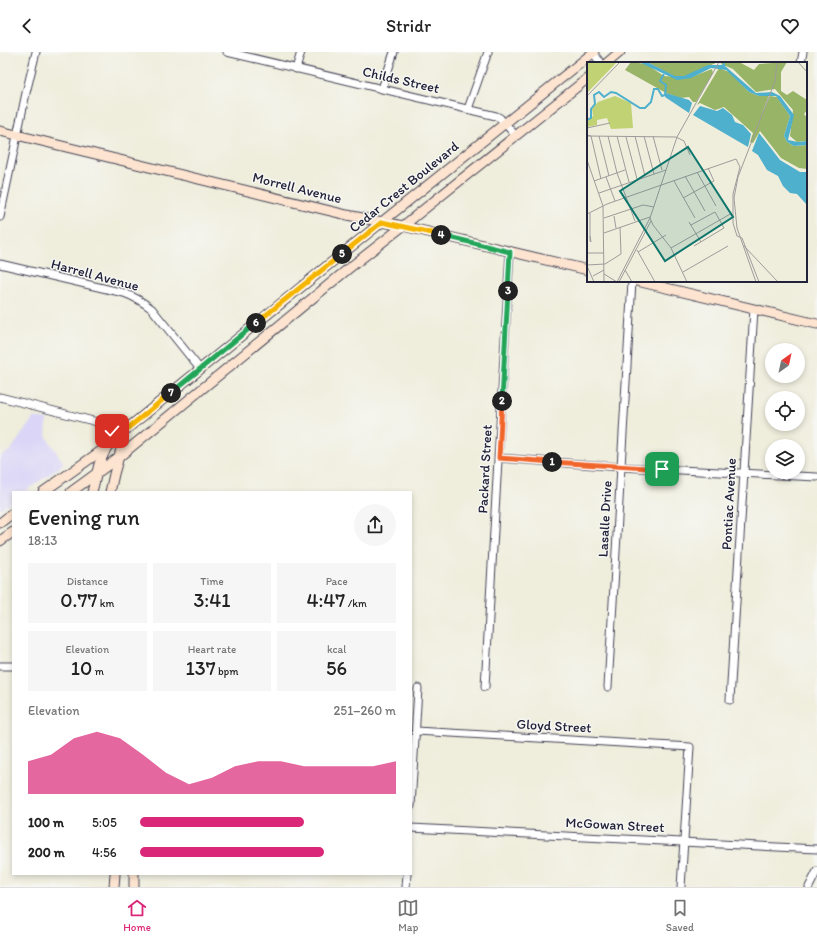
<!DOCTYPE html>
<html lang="en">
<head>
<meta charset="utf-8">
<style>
  :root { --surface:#fff; --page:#f6f6f6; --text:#222; --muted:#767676; --line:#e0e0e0; --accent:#db2777 }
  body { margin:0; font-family:Itim,sans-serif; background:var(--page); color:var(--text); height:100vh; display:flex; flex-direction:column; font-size:15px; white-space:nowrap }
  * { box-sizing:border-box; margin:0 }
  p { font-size:13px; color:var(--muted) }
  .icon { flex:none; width:22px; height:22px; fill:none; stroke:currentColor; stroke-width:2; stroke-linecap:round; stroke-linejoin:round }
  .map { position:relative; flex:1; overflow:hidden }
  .drawer { position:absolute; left:12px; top:439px; width:400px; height:384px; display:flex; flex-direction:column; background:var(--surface); border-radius:0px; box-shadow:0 2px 6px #0003 }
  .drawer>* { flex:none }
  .needle { width:26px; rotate:33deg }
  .controls { position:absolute; left:765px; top:291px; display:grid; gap:8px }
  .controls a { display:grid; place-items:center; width:40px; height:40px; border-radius:50%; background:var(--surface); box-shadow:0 2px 6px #0003; font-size:20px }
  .pin { position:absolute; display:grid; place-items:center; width:34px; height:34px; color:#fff; margin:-17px; border-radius:8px; box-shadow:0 2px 6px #0006 }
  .km { position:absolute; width:20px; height:20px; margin:-10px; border-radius:50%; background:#222; color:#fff; font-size:11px; line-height:20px; text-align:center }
  .round { display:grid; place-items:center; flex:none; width:42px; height:42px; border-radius:21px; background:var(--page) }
  .head { display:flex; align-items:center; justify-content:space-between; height:68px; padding:0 16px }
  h1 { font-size:22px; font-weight:600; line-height:30px }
  .metrics { display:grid; grid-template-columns:repeat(3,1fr); gap:6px; height:68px; padding:4px 16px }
  .metrics div { display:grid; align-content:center; border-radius:0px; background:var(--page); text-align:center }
  .metrics b { font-size:20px; font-weight:600 }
  .metrics small { font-size:11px; font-weight:400 }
  .metrics p { font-size:11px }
  .chart { height:112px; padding:8px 16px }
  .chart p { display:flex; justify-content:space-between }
  .chart svg { width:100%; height:72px; margin-top:4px; fill:var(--accent); opacity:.7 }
  ul { padding:0 16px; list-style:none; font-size:13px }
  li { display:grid; grid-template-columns:64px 48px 1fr; align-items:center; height:30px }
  li i { height:10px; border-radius:5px; background:var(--accent) }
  header { display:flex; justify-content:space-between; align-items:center; height:52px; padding:0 16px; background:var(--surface); font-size:18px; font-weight:600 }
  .menu { display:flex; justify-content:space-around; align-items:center; height:56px; border-top:1px solid var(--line); background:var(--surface); font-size:11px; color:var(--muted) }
  .menu a { display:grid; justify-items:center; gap:2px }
  .menu .selected { color:var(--accent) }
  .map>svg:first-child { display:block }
  .built { fill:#dbd6f7 }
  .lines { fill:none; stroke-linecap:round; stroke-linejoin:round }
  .street-casing { stroke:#414053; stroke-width:9 }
  .secondary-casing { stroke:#414053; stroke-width:11 }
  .street { stroke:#fff; stroke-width:7 }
  .secondary { stroke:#fde4d0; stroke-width:9 }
  .split-1-casing { stroke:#fff; stroke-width:8 }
  .split-2-casing { stroke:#fff; stroke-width:8 }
  .split-3-casing { stroke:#fff; stroke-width:8 }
  .split-4-casing { stroke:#fff; stroke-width:8 }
  .split-5-casing { stroke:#fff; stroke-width:8 }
  .split-6-casing { stroke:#fff; stroke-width:8 }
  .split-7-casing { stroke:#fff; stroke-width:8 }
  .split-8-casing { stroke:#fff; stroke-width:8 }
  .split-1 { stroke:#f0652b; stroke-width:5 }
  .split-2 { stroke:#f0652b; stroke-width:5 }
  .split-3 { stroke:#22a559; stroke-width:5 }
  .split-4 { stroke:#22a559; stroke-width:5 }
  .split-5 { stroke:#f5b400; stroke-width:5 }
  .split-6 { stroke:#f5b400; stroke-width:5 }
  .split-7 { stroke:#22a559; stroke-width:5 }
  .split-8 { stroke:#f5b400; stroke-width:5 }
  .labels { text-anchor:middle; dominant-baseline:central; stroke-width:3; stroke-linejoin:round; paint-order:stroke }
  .street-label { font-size:14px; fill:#22223b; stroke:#f6f6f2 }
  .inset-river { fill:none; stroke:#4eb0cd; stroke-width:2 }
  .inset-road { fill:none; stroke:#9d9c9b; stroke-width:1 }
  .view { fill:#0f766e; fill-opacity:0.15; stroke:#0f766e; stroke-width:2 }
  .inset-edge { fill:none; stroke:#22223b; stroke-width:2 }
</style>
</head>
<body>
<header><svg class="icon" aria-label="back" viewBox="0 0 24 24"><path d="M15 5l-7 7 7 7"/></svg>Stridr<svg class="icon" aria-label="heart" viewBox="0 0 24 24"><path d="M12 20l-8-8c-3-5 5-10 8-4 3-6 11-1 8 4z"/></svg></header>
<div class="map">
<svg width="817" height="835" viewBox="0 0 817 835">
  <rect width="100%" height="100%" fill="#f6f6f2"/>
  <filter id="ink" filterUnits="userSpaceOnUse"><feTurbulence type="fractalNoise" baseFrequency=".025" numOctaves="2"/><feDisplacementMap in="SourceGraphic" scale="8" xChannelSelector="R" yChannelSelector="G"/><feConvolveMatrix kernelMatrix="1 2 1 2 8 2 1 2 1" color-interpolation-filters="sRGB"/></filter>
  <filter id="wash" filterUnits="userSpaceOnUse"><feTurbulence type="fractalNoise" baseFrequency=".012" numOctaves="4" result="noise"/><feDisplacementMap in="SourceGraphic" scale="16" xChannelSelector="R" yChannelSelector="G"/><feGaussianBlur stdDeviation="0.9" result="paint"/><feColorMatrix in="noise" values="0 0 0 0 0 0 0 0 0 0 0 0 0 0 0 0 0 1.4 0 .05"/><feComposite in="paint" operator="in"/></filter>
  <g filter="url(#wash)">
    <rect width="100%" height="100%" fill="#efeddb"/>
    <path class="built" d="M 34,365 L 47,368 L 46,384 L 64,412 L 24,440 L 13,440 L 13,448 L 0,457 L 0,404 L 10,399 Z"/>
  </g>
  <g filter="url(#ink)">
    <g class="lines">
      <g class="street-casing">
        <g id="street">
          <path d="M 227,0 L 496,64 L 500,66 L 516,84"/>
          <path d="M 593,1 L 601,11"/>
          <path d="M 801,11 L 803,0"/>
          <path d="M 296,17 L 301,0"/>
          <path d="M 382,37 L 394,0"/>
          <path d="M 468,57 L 488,0"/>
          <path d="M 0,165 L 26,41 L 36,0"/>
          <path d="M 0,212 L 124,241 C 135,245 143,250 152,257 L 200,317"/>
          <path d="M 0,345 L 101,371 L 107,374 L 117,385"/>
          <path d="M 499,406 L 621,415 L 817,425"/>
          <path d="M 0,614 L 13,614"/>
          <path d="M 485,635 L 510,199"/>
          <path d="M 608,635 L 632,229"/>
          <path d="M 730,648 L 754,257"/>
          <path d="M 416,679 L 690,695 L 681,835"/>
          <path d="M 411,754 L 418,636"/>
          <path d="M 411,776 L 817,797"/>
          <path d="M 406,835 L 407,822"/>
          <path d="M 809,835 L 817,819"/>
        </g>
      </g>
      <g class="secondary-casing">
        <g id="secondary">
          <path d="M 607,11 L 620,0"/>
          <path d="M 0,79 L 347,163 L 403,174 L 588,218"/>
          <path d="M 637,229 L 817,272"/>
          <path d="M 43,440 L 108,394 L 123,380 L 327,214 L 594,0"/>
          <path d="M 71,440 L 119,405 L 348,217 L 403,174 L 588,26"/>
          <path d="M 92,440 L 99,412 L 106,397"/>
          <path d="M 110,440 L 114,422 L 121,397 L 121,390 L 117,385"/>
          <path d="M 0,471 L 13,461"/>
          <path d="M 0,489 L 13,480"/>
          <path d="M 114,835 L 115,822"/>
          <path d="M 134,835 L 134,822"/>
        </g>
      </g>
      <use href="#street" class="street"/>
      <use href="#secondary" class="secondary"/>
    </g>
  </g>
  <g class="lines" filter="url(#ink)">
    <g class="split-1-casing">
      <path id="split-1" d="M 552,410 L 662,417"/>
    </g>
    <g class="split-2-casing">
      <path id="split-2" d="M 502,349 L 499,406 L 552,410"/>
    </g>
    <g class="split-3-casing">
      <path id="split-3" d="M 502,349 L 508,239"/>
    </g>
    <g class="split-4-casing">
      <path id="split-4" d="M 441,183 L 510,200 L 508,239"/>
    </g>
    <g class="split-5-casing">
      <path id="split-5" d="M 342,202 L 382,170 L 441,183"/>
    </g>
    <g class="split-6-casing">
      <path id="split-6" d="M 256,271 L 342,202"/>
    </g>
    <g class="split-7-casing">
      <path id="split-7" d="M 171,341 L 256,271"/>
    </g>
    <g class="split-8-casing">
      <path id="split-8" d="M 112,379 L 117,385 L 171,341"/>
    </g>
    <use href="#split-1" class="split-1"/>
    <use href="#split-2" class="split-2"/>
    <use href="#split-3" class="split-3"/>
    <use href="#split-4" class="split-4"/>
    <use href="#split-5" class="split-5"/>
    <use href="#split-6" class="split-6"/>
    <use href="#split-7" class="split-7"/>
    <use href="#split-8" class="split-8"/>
  </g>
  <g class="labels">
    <g class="street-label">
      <text transform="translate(401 28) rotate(13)">Childs Street</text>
      <text transform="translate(404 135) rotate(-39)">Cedar Crest Boulevard</text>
      <text transform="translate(297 136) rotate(14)">Morrell Avenue</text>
      <text transform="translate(95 223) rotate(15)">Harrell Avenue</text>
      <text transform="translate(485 417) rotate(-87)">Packard Street</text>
      <text transform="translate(729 452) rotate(-87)">Pontiac Avenue</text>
      <text transform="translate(605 467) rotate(-87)">Lasalle Drive</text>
      <text transform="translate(554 674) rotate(3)">Gloyd Street</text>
      <text transform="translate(615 773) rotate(3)">McGowan Street</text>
    </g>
  </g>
  <g transform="translate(587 10)">
    <rect width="220" height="220" fill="#efeddb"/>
    <path d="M 0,0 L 30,0 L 0,31 ZM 28,34 L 44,41 L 46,66 L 24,67 L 20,56 L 10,58 L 10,63 L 0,65 L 0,60 L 6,54 L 5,47 L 11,40 Z" fill="#c1d275"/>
    <path d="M 44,0 L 59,2 L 77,14 L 102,16 L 125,7 L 126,11 L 109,40 L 106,40 L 102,35 L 94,36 L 79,31 L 38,8 ZM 60,0 L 131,0 L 100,14 L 87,14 ZM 135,0 L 152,0 L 167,8 L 172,2 L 200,0 L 194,10 L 194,29 L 200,33 L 206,29 L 220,38 L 220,48 L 217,52 L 220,56 L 220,79 L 210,80 L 203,74 L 206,48 L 188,27 L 169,30 L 146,7 L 134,2 ZM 132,6 L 142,10 L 162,30 L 172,34 L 182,33 L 174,54 L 183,34 L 190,35 L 203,54 L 197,74 L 200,80 L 207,84 L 220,83 L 220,107 L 212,106 L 194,96 L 173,69 L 166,81 L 163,80 L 166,71 L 137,45 L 128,48 L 113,41 L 110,43 Z" fill="#98b466"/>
    <path d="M 52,0 L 60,0 L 88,14 L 97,14 L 121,3 L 135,3 L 138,0 L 138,4 L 169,31 L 185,30 L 193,34 L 207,53 L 201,78 L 211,80 L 220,79 L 220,83 L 207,84 L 200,80 L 197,74 L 203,54 L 189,34 L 172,34 L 162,30 L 139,8 L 124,6 L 104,16 L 90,18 ZM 79,31 L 102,38 L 105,41 L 102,51 L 78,35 ZM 113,44 L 130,49 L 136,46 L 145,53 L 148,60 L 156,63 L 164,72 L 161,85 L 106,53 ZM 172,71 L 193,98 L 213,110 L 220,110 L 220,143 L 210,132 L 203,131 L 196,124 L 191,114 L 180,108 L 171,93 L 165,89 Z" fill="#4eb0cd"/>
    <path class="inset-river" d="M 0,58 L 4,56 L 4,47 L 8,42 L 7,33 L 12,30 L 17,35 L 24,30 L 29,31 L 53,46 L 58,46 L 64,40 L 67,27 L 71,27 L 75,34 L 78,33 L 79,23 L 73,19 L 77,12"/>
    <path class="inset-road" d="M 211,0 L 220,10M 0,34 L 33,0M 0,66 L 23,61M 0,73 L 4,74 L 14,117M 0,74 L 89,75 L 97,79 L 103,93M 12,74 L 22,114M 21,74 L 30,111 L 48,159M 30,74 L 42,120M 48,74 L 58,114M 57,74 L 67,112M 66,74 L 75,108M 39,75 L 50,117M 0,98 L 16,144 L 17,220M 110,110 L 129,144M 98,114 L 118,149M 19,115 L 28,139M 7,119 L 38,108M 87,119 L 108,156M 12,131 L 79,108M 96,136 L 127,119 L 121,106M 3,151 L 3,179 L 4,180 L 3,174M 0,152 L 20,142 L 149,97 L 153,105 L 146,132 L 146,161 L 150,174 L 155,176 L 172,220M 27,154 L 29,166M 17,156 L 56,143 L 67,145M 102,160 L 114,180M 104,163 L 128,150 L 137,166 L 107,184M 17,171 L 63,155M 157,184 L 191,220M 84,186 L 145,151M 50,188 L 68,220M 51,190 L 79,173M 0,191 L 17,191M 0,203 L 18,202 L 34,192 L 33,165M 0,204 L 7,220M 38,208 L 45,220M 96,210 L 141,184M 17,212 L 30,220 L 63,156M 6,214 L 17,208M 32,220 L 64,159M 100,220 L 84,186 L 66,163 L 63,156 L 90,75 L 132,0M 169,220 L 150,166 L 147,136 L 151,115 L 188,19 L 190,0"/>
    <path class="view" d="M 101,85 L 146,155 L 78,199 L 33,129 Z"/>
    <rect width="220" height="220" class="inset-edge"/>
  </g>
</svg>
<div class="controls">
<a><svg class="needle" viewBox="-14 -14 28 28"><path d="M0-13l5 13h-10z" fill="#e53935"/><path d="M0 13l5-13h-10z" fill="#767676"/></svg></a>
<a><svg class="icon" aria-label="locate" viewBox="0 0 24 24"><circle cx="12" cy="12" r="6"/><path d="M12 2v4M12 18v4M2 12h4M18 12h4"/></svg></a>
<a><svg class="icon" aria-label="layers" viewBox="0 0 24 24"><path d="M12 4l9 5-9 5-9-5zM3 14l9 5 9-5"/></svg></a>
</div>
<div class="pin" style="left:662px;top:417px;background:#1e9e55"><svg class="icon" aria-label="arrive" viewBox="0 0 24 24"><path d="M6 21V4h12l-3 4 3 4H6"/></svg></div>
<div class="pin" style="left:112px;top:379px;background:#d93025"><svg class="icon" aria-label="check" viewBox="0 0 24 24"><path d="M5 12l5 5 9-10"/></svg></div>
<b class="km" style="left:552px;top:410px">1</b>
<b class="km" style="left:502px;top:349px">2</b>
<b class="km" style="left:508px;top:239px">3</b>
<b class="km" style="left:441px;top:183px">4</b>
<b class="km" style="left:342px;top:202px">5</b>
<b class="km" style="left:256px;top:271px">6</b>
<b class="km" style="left:171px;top:341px">7</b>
<section class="drawer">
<div class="head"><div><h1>Evening run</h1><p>18:13</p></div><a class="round"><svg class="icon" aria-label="share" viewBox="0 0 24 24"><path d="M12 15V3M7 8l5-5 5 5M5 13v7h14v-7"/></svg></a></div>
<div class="metrics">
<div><p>Distance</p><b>0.77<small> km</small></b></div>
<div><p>Time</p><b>3:41</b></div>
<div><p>Pace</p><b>4:47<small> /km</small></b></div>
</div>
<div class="metrics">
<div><p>Elevation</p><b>10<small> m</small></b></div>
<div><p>Heart rate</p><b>137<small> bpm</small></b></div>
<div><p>kcal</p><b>56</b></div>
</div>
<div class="chart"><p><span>Elevation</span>251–260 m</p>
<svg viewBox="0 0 160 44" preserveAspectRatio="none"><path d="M0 44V24L10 20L20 10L30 6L40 10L50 20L60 31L70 38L80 34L90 27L100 24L110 24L120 27L130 27L140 27L150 27L160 24V44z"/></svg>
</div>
<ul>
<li><b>100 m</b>5:05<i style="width:64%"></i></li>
<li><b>200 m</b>4:56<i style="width:72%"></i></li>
</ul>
</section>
</div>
<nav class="menu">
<a class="selected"><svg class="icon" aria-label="home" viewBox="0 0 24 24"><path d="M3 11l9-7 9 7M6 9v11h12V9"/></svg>Home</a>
<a><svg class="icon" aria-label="map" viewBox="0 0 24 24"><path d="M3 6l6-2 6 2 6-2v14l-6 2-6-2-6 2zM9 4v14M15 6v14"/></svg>Map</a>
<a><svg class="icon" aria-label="saved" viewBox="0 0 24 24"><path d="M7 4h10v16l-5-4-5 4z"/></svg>Saved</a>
</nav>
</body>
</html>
